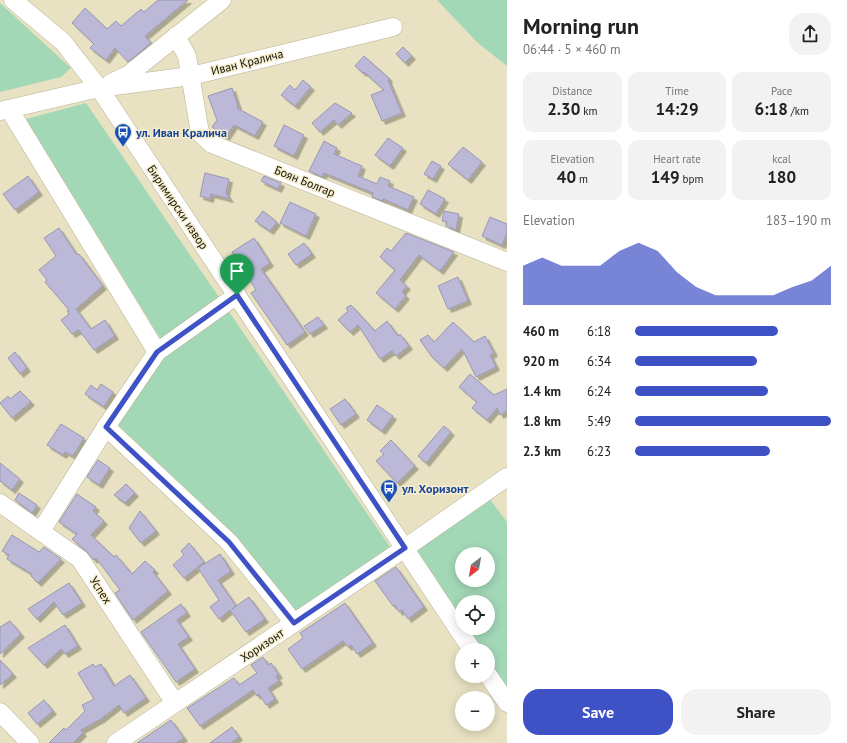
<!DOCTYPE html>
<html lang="en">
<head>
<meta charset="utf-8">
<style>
  :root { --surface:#fff; --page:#f2f2f2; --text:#222; --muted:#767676; --accent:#3f52c5 }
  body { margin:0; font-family:"PT Sans",sans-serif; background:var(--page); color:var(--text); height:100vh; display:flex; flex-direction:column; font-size:15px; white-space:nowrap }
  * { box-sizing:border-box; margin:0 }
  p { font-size:13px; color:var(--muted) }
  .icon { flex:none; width:22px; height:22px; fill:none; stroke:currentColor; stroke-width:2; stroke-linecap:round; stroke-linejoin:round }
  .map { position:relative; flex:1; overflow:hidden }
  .details { display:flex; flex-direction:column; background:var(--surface); width:340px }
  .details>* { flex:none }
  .needle { width:26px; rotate:211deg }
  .buttons { position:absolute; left:455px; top:547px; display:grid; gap:8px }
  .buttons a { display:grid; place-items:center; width:40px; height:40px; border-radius:50%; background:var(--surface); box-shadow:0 2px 10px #0003; font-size:20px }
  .pin { position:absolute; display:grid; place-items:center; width:34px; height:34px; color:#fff; margin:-41px -17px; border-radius:50% 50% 50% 0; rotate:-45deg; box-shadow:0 0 4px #0007 }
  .pin .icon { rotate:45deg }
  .round { display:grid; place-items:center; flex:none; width:42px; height:42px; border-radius:16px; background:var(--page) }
  .summary { display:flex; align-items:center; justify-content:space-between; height:68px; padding:0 16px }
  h1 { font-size:22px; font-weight:800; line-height:30px }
  .metrics { display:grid; grid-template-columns:repeat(3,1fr); gap:6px; height:68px; padding:4px 16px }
  .metrics div { display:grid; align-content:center; border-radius:10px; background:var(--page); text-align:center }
  .metrics b { font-size:17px; font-weight:800 }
  .metrics small { font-size:11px; font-weight:400 }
  .metrics p { font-size:11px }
  .chart { height:112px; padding:8px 16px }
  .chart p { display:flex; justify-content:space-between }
  .chart svg { width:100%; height:72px; margin-top:4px; fill:var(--accent); opacity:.7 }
  .action { display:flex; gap:8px; margin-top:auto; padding:8px 16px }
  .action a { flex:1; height:46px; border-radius:16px; background:var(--accent); color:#fff; font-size:16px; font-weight:800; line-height:46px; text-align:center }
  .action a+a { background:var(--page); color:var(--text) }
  ul { padding:0 16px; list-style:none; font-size:13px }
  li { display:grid; grid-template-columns:64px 48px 1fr; align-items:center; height:30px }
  li i { height:10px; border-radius:5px; background:var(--accent) }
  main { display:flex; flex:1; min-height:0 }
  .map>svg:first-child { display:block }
  .green { fill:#a3d8b7; fill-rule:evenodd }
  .building { fill:#bbb9d7; stroke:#9997b3; filter:url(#shadow) }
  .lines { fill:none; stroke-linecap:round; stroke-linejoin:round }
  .minor-casing { stroke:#b8b294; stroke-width:19 }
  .minor { stroke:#fff; stroke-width:18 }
  .route-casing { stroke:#fff; stroke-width:8 }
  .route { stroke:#3f52c5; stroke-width:5 }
  .labels { text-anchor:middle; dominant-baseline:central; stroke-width:3; stroke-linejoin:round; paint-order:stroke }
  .street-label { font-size:12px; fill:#161309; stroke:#f5eecf }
  .transit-label { font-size:12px; font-weight:bold; fill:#164399; stroke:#f5eecf; text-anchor:start }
</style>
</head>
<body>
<main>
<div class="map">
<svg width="507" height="743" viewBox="0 0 507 743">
  <defs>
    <filter id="shadow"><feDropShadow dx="3.5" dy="3.5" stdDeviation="0" flood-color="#0004"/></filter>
  </defs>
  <rect width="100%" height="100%" fill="#e8e1c2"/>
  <g class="green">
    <path d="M 437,0 L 507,0 L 507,66 L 478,43 Z"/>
    <path d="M 0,3 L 71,68 L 61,77 L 0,92 Z"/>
    <path d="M 86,103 L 390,547 L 295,613 L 234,534 L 116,423 L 168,351 L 26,119 Z"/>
    <path d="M 485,493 L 507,522 L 507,687 L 488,658 L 488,650 L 482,650 L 468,628 L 488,628 L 488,602 L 462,602 L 462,619 L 405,548 ZM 462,554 L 488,554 L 488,580 L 462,580 Z"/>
  </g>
  <g class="building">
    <path d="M 158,0 L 188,0 L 145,36 L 151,43 L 128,62 L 115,48 L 106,60 L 90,48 L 94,44 L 72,23 L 85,8 L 107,29 L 116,21 L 121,26 L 141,9 L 144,12 Z"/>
    <path d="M 403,47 L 412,56 L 405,63 L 396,54 Z"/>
    <path d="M 364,56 L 389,78 L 388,80 L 402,113 L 382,121 L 371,95 L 384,90 L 364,72 L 363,73 L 355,66 Z"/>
    <path d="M 303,80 L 311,87 L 295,106 L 281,95 L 290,85 L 295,90 Z"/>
    <path d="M 232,88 L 238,106 L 237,108 L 263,122 L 255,136 L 234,125 L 226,137 L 212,127 L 217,120 L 208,96 Z"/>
    <path d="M 335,103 L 352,113 L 338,125 L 334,120 L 320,132 L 312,123 Z"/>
    <path d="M 284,125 L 304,135 L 294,156 L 274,146 Z"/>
    <path d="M 388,138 L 403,148 L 390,166 L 375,155 Z"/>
    <path d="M 324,141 L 337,148 L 334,154 L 362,166 L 358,176 L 377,184 L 380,177 L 390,181 L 388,186 L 414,197 L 408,210 L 383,199 L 382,201 L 372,197 L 373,193 L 324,173 L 322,177 L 309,171 Z"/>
    <path d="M 463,147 L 482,162 L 468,180 L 448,164 Z"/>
    <path d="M 432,161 L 441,166 L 433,179 L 424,174 Z"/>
    <path d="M 205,173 L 229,179 L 226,193 L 230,199 L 211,194 L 210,199 L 200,196 Z"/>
    <path d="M 28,176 L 39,192 L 15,210 L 3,194 Z"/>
    <path d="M 264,176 L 281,183 L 278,189 L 261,181 Z"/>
    <path d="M 428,190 L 445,199 L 436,214 L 420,204 Z"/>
    <path d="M 290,202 L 316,214 L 306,236 L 280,223 Z"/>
    <path d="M 263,211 L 277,222 L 270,231 L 255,221 Z"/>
    <path d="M 444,211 L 459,214 L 456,230 L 446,226 L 447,222 L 442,221 Z"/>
    <path d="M 490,217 L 507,224 L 507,233 L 502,245 L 482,236 Z"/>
    <path d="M 59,228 L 77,255 L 79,254 L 103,286 L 76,309 L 91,329 L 105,320 L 115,336 L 94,350 L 79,330 L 72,334 L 61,320 L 69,314 L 67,311 L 69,310 L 45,282 L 47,280 L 39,270 L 56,256 L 44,238 Z"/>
    <path d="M 406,233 L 454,252 L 440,271 L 419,255 L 400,280 L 407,286 L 402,292 L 406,296 L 395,309 L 376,293 L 395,270 L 380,257 L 387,248 L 391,251 Z"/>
    <path d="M 254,238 L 270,263 L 261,269 L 305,332 L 287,345 L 251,293 L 256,290 L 232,252 Z"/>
    <path d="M 304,243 L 312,254 L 296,265 L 288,254 Z"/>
    <path d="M 458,277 L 468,301 L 448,309 L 438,286 Z"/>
    <path d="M 351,305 L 375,331 L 387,321 L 398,336 L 400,334 L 409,346 L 396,356 L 392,351 L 380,359 L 358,325 L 350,332 L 338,320 L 348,311 L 346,308 Z"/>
    <path d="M 318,317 L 324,325 L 310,334 L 304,326 Z"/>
    <path d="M 453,322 L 474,342 L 485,336 L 494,353 L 490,355 L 496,367 L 476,377 L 462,349 L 444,368 L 432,357 L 420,340 L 428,335 L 434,342 Z"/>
    <path d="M 15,352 L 27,368 L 20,374 L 8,358 Z"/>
    <path d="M 470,374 L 494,395 L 507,389 L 507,411 L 500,415 L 497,408 L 487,420 L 472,408 L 477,402 L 459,387 Z"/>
    <path d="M 101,384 L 113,392 L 104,407 L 85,394 L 91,385 L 97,390 Z"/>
    <path d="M 20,391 L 31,402 L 12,418 L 0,403 L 8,396 L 10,399 Z"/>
    <path d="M 345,399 L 356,414 L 341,425 L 330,409 Z"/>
    <path d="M 377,405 L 393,416 L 382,431 L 367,420 Z"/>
    <path d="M 61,424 L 84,438 L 73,456 L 65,452 L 63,455 L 47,445 Z"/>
    <path d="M 444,426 L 451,432 L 426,463 L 418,456 Z"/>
    <path d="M 391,440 L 415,466 L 397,483 L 376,461 L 384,454 L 380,451 Z"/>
    <path d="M 98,460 L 110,468 L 99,485 L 87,477 Z"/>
    <path d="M 0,463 L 20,479 L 12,490 L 0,481 Z"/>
    <path d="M 126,484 L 135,493 L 125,503 L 114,495 Z"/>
    <path d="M 19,493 L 37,505 L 32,513 L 15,500 Z"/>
    <path d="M 77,494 L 96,507 L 93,511 L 104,521 L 91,535 L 114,557 L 116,555 L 132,574 L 145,561 L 155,570 L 153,572 L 168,591 L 133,620 L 115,593 L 120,590 L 96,558 L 94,560 L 86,551 L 72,539 L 77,534 L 59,522 Z"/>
    <path d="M 140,511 L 156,531 L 141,543 L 129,528 Z"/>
    <path d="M 12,535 L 39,552 L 44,547 L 61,559 L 38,583 L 31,576 L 32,574 L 7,559 L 9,555 L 2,551 Z"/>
    <path d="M 189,543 L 204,562 L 184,578 L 173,565 L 184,555 L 181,551 Z"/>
    <path d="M 220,554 L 231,571 L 218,580 L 236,606 L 232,609 L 249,597 L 265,619 L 246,632 L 230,610 L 219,619 L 210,607 L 219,600 L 198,568 Z"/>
    <path d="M 396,567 L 424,607 L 408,619 L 402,610 L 399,612 L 395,605 L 393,606 L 375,581 Z"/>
    <path d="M 69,583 L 82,603 L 63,615 L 54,602 L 37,619 L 28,609 Z"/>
    <path d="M 345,603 L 373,643 L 357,654 L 351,645 L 348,647 L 343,641 L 302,669 L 288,649 L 303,638 L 300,633 Z"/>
    <path d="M 181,604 L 187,613 L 177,620 L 189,637 L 178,644 L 195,669 L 176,682 L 141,632 Z"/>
    <path d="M 10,621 L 21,634 L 0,654 L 0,627 Z"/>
    <path d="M 65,625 L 78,646 L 65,654 L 61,649 L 44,665 L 28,648 Z"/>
    <path d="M 263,657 L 268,665 L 271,663 L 279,675 L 276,676 L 279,681 L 268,688 L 275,699 L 266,705 L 259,694 L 257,696 L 253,690 L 200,726 L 187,708 L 234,678 L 239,685 L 257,673 L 251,665 Z"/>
    <path d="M 0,660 L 13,674 L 0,685 Z"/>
    <path d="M 93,664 L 95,667 L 101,664 L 114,686 L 130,675 L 146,698 L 124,713 L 119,705 L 101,719 L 81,730 L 83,733 L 73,743 L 49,743 L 64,728 L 66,730 L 85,711 L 82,705 L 94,699 L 78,673 Z"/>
    <path d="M 44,700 L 53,711 L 37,724 L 28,713 Z"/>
    <path d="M 171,720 L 184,738 L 176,743 L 137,743 Z"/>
    <path d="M 232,727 L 239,737 L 231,743 L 210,743 Z"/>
  </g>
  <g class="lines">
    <g class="minor-casing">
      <g id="minor">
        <path d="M 13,0 L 63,42 L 99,88 L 472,650"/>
        <path d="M 176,36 L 187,56 L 200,133 L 212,144 L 507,262"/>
        <path d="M 111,83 L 128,75 L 222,0"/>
        <path d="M 9,109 L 157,352"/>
        <path d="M 0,111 L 99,88 L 191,76 L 393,27"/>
        <path d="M 106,427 L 229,542 L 294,623"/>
        <path d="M 0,503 L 80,559 L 175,703"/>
        <path d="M 41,531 L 106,427 L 157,352 L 237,295"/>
        <path d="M 488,675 L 507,703"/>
        <path d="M 0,712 L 30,743"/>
        <path d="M 116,743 L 405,548 L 507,477"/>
      </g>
    </g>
    <use href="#minor" class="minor"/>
  </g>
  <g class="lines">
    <g class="route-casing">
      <path id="route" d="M 237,295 L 405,548 L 294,623 L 229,542 L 106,427 L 157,352 Z"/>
    </g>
    <use href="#route" class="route"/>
  </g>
  <defs>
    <g id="bus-pin" transform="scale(0.9)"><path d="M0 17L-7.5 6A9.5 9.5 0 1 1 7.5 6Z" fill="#1a4fb4" stroke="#f5eecf"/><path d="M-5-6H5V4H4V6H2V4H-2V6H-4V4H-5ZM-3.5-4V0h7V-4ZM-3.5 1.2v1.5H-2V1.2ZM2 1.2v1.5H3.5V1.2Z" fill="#fff"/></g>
  </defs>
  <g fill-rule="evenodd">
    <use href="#bus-pin" x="123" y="132"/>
    <use href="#bus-pin" x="389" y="488"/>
  </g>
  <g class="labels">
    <g class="street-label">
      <text transform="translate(247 62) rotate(-14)">Иван Кралича</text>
      <text transform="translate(305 181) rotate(22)">Боян Болгар</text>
      <text transform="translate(178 207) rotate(56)">Биримирски извор</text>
      <text transform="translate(101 590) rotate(57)">Успех</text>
      <text transform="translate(262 645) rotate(-34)">Хоризонт</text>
    </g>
    <g class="transit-label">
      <text x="136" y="132">ул. Иван Кралича</text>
      <text x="402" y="488">ул. Хоризонт</text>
    </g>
  </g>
</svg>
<div class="buttons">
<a><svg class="needle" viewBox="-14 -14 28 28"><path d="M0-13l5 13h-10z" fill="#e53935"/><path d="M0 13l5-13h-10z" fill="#767676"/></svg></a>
<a><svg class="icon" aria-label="locate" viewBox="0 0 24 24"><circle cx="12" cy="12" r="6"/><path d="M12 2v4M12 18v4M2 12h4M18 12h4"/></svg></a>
<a>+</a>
<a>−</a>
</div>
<div class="pin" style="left:237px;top:295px;background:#1e9e55"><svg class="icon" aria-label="arrive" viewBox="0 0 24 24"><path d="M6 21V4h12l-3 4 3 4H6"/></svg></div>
</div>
<section class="details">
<div class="summary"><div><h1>Morning run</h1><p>06:44 · 5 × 460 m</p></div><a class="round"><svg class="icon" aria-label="share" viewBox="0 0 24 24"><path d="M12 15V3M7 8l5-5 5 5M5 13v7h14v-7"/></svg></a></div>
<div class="metrics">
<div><p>Distance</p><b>2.30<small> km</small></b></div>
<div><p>Time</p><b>14:29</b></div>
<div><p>Pace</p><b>6:18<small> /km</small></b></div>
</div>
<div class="metrics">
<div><p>Elevation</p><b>40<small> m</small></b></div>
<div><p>Heart rate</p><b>149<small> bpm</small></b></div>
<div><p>kcal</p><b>180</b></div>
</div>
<div class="chart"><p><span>Elevation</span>183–190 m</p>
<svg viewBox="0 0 160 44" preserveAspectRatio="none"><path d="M0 44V20L10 15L20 20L30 20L40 20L50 11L60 6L70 11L80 24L90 33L100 38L110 38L120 38L130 38L140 33L150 29L160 20V44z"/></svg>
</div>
<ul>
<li><b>460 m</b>6:18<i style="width:73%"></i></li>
<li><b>920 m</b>6:34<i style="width:62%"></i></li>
<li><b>1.4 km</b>6:24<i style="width:68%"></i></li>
<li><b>1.8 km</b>5:49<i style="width:100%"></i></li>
<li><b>2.3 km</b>6:23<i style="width:69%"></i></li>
</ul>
<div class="action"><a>Save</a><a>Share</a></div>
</section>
</main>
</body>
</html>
